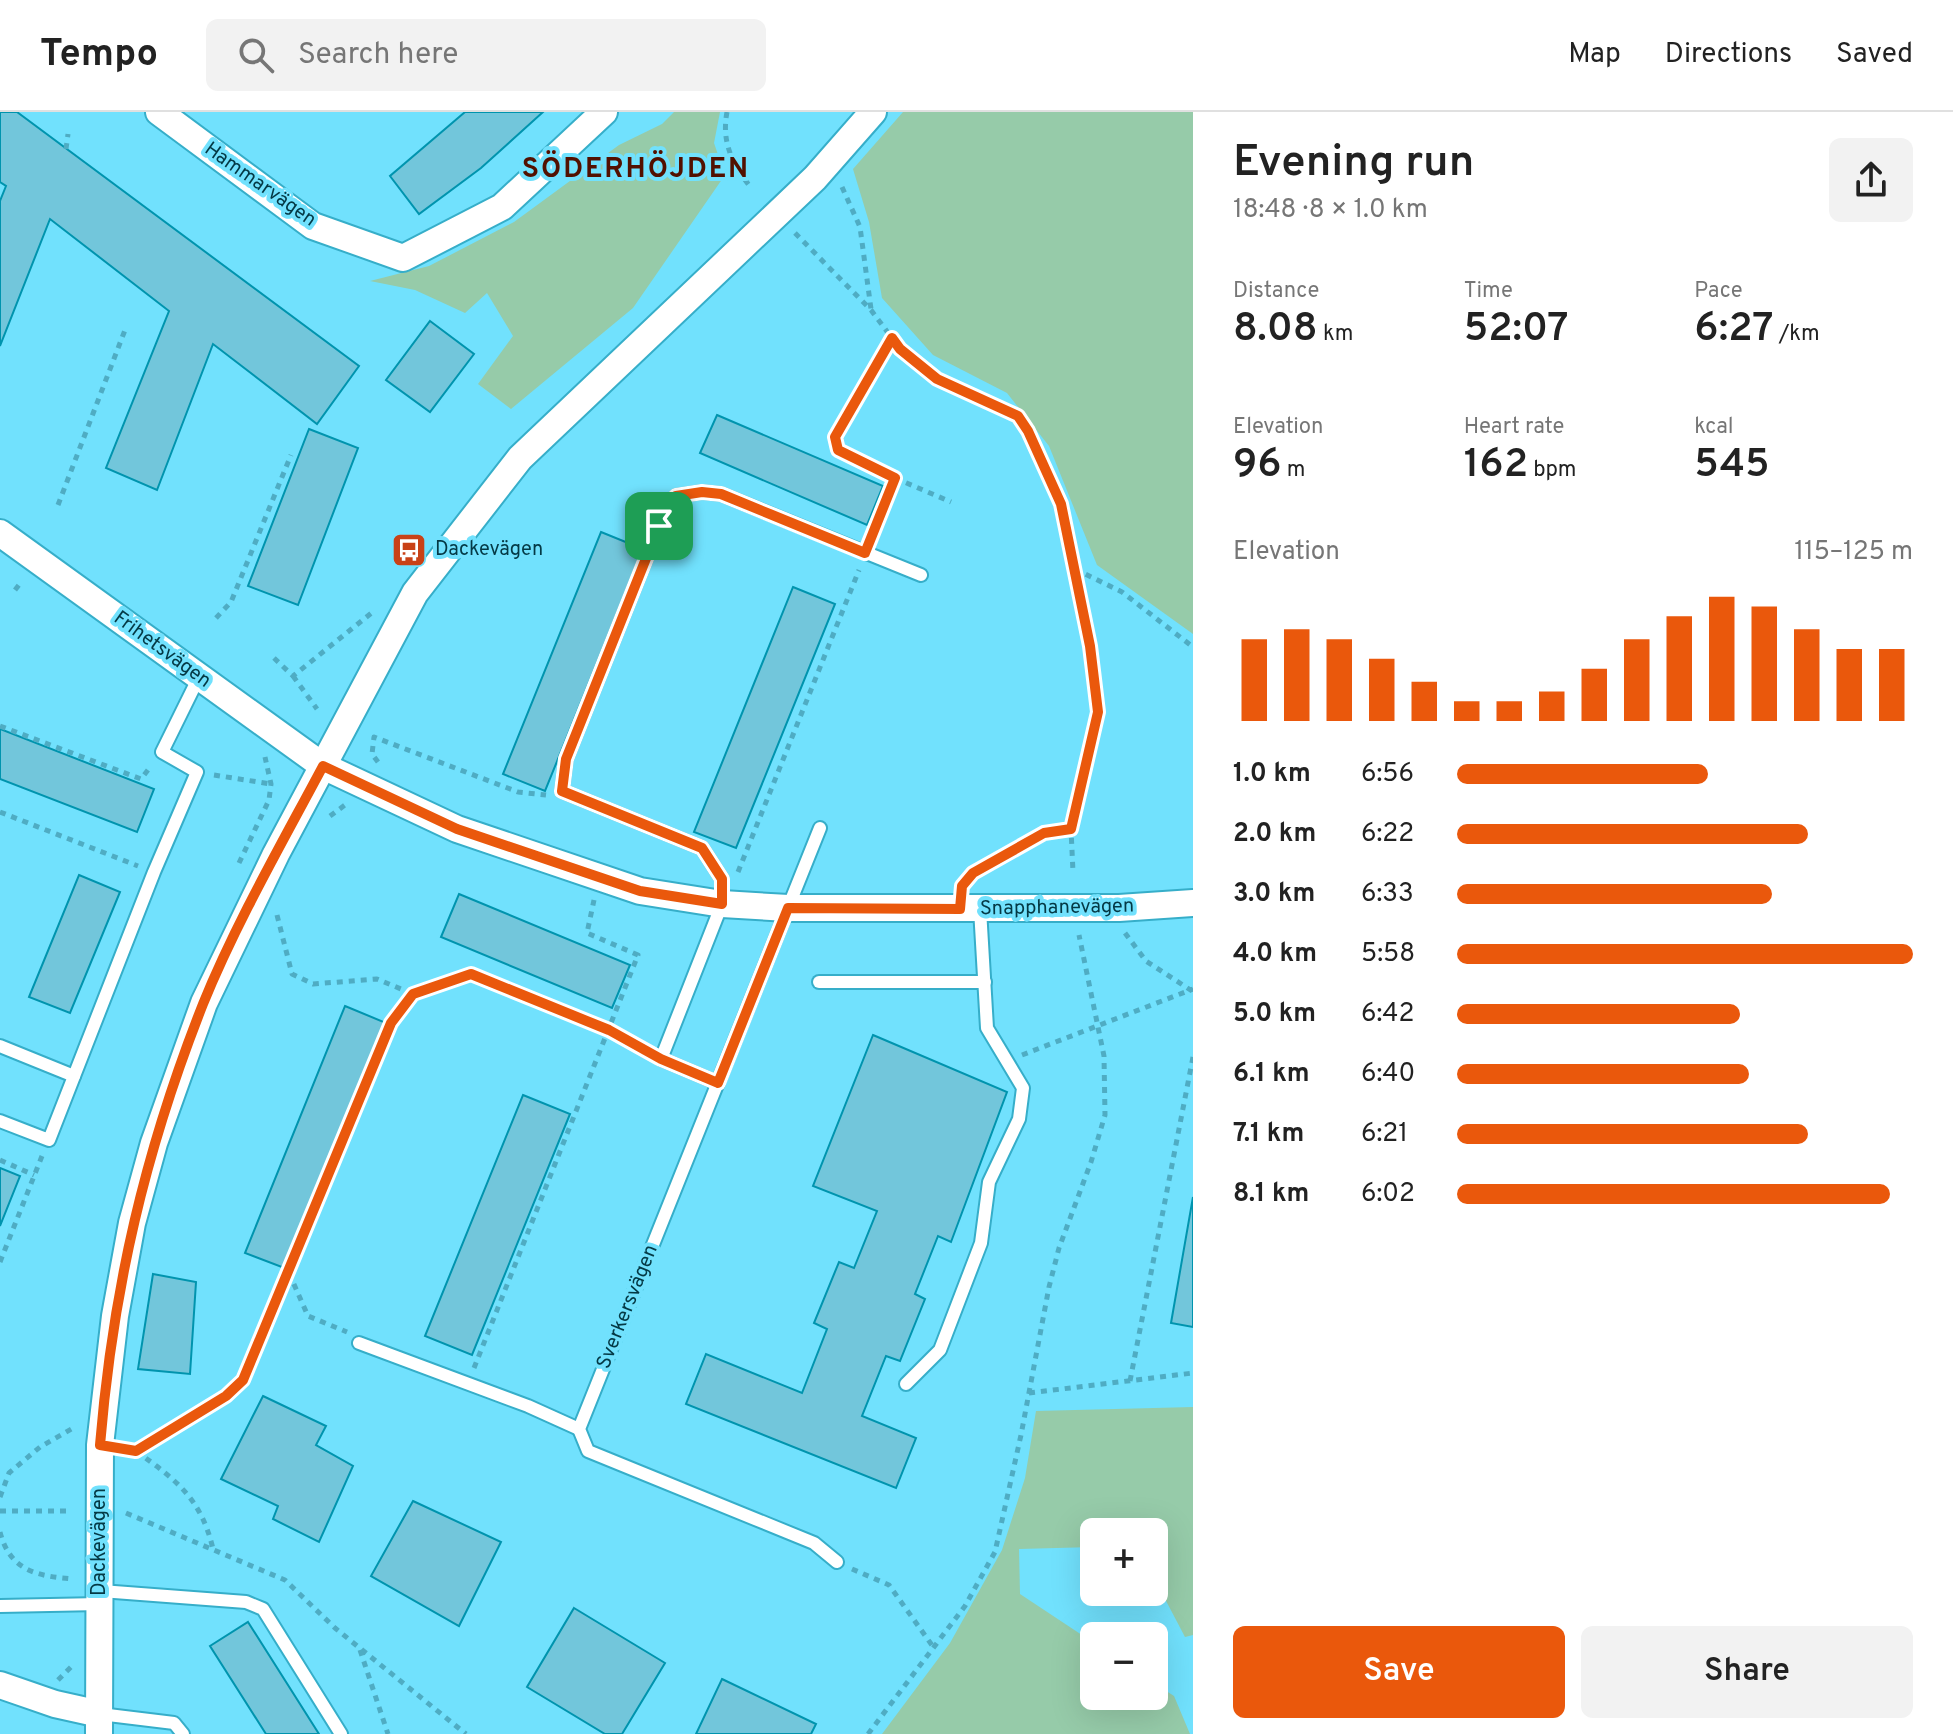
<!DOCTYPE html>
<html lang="en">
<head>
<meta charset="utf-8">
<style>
  :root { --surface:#fff; --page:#f2f2f2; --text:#222; --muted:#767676; --line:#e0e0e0; --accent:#ea580c }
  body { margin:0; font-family:Overpass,sans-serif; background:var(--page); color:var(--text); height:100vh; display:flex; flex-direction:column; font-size:30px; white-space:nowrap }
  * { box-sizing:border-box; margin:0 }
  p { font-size:26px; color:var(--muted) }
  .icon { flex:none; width:44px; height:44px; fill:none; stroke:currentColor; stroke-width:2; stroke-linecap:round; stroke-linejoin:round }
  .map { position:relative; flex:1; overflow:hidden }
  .sheet { display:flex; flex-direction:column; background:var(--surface); width:760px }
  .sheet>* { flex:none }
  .fabs { position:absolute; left:1080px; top:1406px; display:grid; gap:16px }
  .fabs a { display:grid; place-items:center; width:88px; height:88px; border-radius:12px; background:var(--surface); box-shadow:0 8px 32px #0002; font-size:40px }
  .pin { position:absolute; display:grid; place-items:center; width:68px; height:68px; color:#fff; margin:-34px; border-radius:16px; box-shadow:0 4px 12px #0006 }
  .round { display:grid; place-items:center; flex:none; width:84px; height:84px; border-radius:12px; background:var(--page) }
  .summary { display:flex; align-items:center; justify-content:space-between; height:136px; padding:0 40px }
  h1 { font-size:44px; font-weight:600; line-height:60px }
  .metrics { display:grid; grid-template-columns:repeat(3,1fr); gap:12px; height:136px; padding:8px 40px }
  .metrics div { display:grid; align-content:center }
  .metrics b { font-size:40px; font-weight:600 }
  .metrics small { font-size:22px; font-weight:400 }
  .metrics p { font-size:22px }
  .chart { height:224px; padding:16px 40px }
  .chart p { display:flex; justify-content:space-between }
  .chart svg { width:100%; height:144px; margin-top:8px; stroke:var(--accent); stroke-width:6 }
  .cta { display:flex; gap:16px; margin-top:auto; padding:16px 40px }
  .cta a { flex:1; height:92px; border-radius:12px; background:var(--accent); color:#fff; font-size:32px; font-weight:600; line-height:92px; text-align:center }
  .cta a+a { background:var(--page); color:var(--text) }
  ul { padding:0 40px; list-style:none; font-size:26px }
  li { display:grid; grid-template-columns:128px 96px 1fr; align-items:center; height:60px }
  li i { height:20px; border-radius:10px; background:var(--accent) }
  header { display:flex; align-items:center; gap:48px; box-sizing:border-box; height:112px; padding:0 40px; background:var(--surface); border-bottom:2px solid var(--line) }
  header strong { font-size:38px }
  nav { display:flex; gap:44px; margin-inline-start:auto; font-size:28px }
  .search { width:560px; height:72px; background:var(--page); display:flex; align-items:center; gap:20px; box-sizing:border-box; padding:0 28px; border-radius:12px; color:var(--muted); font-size:30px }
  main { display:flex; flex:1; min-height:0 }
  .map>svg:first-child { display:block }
  .green { fill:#96cba9 }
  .building { fill:#72c6db; stroke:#0094ae; stroke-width:2 }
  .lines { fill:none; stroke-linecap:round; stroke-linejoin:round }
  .lane-casing { stroke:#36aec9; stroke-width:16 }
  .street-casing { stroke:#36aec9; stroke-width:30 }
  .path { stroke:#4facc3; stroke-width:5; stroke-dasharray:6 6; stroke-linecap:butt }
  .lane { stroke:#fff; stroke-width:12 }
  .street { stroke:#fff; stroke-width:26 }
  .route-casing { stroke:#fff; stroke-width:16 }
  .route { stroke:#ea580c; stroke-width:10 }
  .labels { text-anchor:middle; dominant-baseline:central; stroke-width:8; stroke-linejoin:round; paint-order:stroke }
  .street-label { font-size:20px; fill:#043945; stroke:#71e1fd }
  .poi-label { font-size:20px; fill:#043945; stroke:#71e1fd; text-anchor:start }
  .district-label { font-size:28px; font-weight:bold; letter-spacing:2px; fill:#521000; stroke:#71e1fd }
</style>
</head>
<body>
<header>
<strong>Tempo</strong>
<div class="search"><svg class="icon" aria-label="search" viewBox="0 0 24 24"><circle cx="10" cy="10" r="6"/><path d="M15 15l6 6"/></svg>Search here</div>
<nav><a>Map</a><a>Directions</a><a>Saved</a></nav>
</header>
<main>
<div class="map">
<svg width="1193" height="1622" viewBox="0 0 1193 1622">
  <rect width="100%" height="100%" fill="#71e1fd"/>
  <g class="green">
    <path d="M 674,0 L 720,0 L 714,31 L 725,63 L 633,196 L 511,297 L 478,272 L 513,224 L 487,181 L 465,201 L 415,178 L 370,169 L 429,154 L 514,110 L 619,33 L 662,12 Z"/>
    <path d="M 903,0 L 1193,0 L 1193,522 L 1097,453 L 1049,334 L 1007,281 L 933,243 L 882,186 L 869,110 L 853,57 Z"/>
    <path d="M 1193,1295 L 1193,1523 L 1185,1525 L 1154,1466 L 1154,1420 L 1094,1420 L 1094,1435 L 1019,1437 L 1020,1482 L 1094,1531 L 1094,1584 L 1154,1584 L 1154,1571 L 1174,1584 L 1190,1622 L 882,1622 L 950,1531 L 1002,1438 L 1025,1366 L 1036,1299 Z"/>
  </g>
  <g class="building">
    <path d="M 0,0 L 17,0 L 359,254 L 317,312 L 213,232 L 157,378 L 106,356 L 169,199 L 50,107 L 0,234 L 0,89 L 6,74 L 0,70 Z"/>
    <path d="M 465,0 L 543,0 L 481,56 L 419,102 L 390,64 Z"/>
    <path d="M 430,209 L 474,242 L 430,300 L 386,268 Z"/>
    <path d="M 717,303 L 883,374 L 867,413 L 700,341 Z"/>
    <path d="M 309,317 L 358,336 L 298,493 L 248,474 Z"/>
    <path d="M 601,420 L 643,437 L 545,679 L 503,662 Z"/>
    <path d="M 793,475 L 835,492 L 736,736 L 694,720 Z"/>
    <path d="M 0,617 L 154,677 L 137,720 L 0,667 Z"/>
    <path d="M 79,763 L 120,780 L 70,901 L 29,885 Z"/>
    <path d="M 459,782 L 630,853 L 612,896 L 441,825 Z"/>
    <path d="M 345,894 L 386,911 L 287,1157 L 245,1141 Z"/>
    <path d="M 873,923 L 1007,980 L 951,1130 L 938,1124 L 915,1182 L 925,1187 L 900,1249 L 886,1244 L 862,1304 L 916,1326 L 896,1376 L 686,1292 L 706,1242 L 802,1281 L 827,1217 L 814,1211 L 839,1150 L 854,1156 L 877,1099 L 813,1074 Z"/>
    <path d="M 523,983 L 570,1002 L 472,1243 L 425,1224 Z"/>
    <path d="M 0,1056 L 20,1064 L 0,1114 Z"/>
    <path d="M 1193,1085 L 1193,1215 L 1171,1211 Z"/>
    <path d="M 153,1162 L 196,1170 L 190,1262 L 138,1257 Z"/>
    <path d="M 263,1284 L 326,1314 L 316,1333 L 353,1354 L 319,1430 L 273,1407 L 278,1394 L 221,1367 Z"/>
    <path d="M 413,1389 L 501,1430 L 459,1514 L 371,1464 Z"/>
    <path d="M 574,1496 L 665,1551 L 622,1622 L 605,1622 L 527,1575 Z"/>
    <path d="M 248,1510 L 319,1622 L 266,1622 L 210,1534 Z"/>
    <path d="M 722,1567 L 816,1612 L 811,1622 L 696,1622 Z"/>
  </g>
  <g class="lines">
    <g class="lane-casing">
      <g id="lane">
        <path d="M 820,716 L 579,1317 L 588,1339 L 814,1431 L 837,1450"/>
        <path d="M 819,870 L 985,870"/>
        <path d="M 0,934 L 74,964"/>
        <path d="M 718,971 L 661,947 L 722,792 L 722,767 L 702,736 L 562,679 L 566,647 L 659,414 L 667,395 L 676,384 L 702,380 L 721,382 L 921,463"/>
        <path d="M 0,1009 L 49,1028 L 154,760 L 197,660 L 162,640 L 199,565"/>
        <path d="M 359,1231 L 528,1294 L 579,1317"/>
        <path d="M 906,1272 L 940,1238 L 981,1131 L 989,1070 L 1019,1007 L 1023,976 L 987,916 L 980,797"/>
        <path d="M 101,1479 L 246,1490 L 263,1497 L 341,1622"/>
        <path d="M 0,1494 L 100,1492"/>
        <path d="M 100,1602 L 174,1611 L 183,1622"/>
      </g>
    </g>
    <g class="street-casing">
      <g id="street">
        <path d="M 159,0 L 313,114 L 403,146 L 502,95 L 604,0"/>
        <path d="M 0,421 L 323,654 L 457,717 L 640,779 L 722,792 L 788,796 L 1119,796 L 1193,791"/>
        <path d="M 0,1573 L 55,1592 L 100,1602"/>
        <path d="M 99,1622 L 100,1333 L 115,1204 L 132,1111 L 154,1031 L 204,891 L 276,742 L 415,481 L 520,346 L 815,66 L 873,0"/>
      </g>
    </g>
    <g class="path">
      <path d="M 727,0 C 721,31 733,53 752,77"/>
      <path d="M 66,37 L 68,22"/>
      <path d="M 842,75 L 860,115 L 871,197"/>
      <path d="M 795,121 L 871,198 L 900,237 L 937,267 L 1018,304 L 1028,319 L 1061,392 L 1090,534 L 1098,600 L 1071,717 L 1073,760"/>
      <path d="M 895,366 L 951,390"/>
      <path d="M 58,393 L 125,218"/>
      <path d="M 871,426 L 895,366 L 838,338 L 835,325 L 892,226"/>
      <path d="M 1075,457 L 1122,480 L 1193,535"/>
      <path d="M 15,478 L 22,469"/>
      <path d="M 216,506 L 231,490 L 291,343"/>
      <path d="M 274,546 L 293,564 L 374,499"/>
      <path d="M 293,564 L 317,597"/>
      <path d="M 0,614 L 141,667 L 151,654"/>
      <path d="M 378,650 L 372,642 L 374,625 L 518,680 L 546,683"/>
      <path d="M 214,663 L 271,672"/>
      <path d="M 0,700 L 138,754"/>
      <path d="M 330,704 L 345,693"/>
      <path d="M 239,751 L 269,688 L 271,672 L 265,645"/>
      <path d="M 738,760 L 859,458"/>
      <path d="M 964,772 L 973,761 L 1044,721 L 1071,717"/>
      <path d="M 277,803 L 292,862 L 313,872 L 377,867 L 413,882"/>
      <path d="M 1125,821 L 1146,849 L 1192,879"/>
      <path d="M 1022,943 L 1193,877"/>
      <path d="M 0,1048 L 34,1063"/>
      <path d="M 0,1150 L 42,1044"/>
      <path d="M 289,1161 L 308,1204 L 347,1220"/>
      <path d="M 474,1256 L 638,843 L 587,821 L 594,788"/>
      <path d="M 1130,1269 L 1193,945"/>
      <path d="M 1029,1281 L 1193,1261"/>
      <path d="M 123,1337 L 136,1339 L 226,1284 L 243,1268 L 391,911 L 413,882 L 471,862 L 609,918 L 646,939"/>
      <path d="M 136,1339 C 176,1368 201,1386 213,1437"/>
      <path d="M 0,1385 L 9,1361 L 40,1335 L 75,1315"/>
      <path d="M 0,1399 L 66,1399"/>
      <path d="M 126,1401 L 285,1468 L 335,1516 L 466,1622"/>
      <path d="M 0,1420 C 10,1459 37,1464 73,1467"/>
      <path d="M 852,1457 L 889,1473 L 934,1536"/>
      <path d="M 360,1538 L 388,1622"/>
      <path d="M 58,1568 L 73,1553"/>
      <path d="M 868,1622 L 965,1494 L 995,1440 L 1021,1323 L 1049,1175 L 1059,1136 L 1091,1050 L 1105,1003 L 1104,944 L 1079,823"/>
    </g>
    <use href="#lane" class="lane"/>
    <use href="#street" class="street"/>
  </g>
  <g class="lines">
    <g class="route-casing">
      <path id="route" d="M 892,226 L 900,237 L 937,267 L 1018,304 L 1028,319 L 1061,392 L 1090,534 L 1098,600 L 1071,717 L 1044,721 L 973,761 L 962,774 L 960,797 L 788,796 L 718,971 L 661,947 L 609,918 L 471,862 L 413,882 L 391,911 L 243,1268 L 226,1284 L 136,1339 L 100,1333 C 113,1176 145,1039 203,892 C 236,811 282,731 323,654 L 457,717 L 640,779 L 722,792 L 722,767 L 702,736 L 562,679 L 566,647 L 659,414 L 667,395 L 676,384 L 702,380 L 721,382 L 865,441 L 895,366 L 838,338 L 835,325 Z"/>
    </g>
    <use href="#route" class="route"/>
  </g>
  <defs>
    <g id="bus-square" transform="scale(1.8)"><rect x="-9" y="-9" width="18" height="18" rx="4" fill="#c94116" stroke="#71e1fd"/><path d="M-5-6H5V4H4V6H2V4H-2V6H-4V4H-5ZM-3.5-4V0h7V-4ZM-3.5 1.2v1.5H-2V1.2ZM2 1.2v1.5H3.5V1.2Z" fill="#fff"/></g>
  </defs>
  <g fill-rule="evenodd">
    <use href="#bus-square" x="409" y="438"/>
  </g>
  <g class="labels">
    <g class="street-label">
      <text transform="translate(260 73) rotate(35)">Hammarvägen</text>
      <text transform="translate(162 538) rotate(36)">Frihetsvägen</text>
      <text transform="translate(1057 796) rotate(-1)">Snapphanevägen</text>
      <text transform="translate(628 1195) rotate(-68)">Sverkersvägen</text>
      <text transform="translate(100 1430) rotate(-90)">Dackevägen</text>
    </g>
    <g class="poi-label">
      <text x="435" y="438">Dackevägen</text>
    </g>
    <g class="district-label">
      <text x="636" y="58">SÖDERHÖJDEN</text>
    </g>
  </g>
</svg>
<div class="fabs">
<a>+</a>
<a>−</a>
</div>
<div class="pin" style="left:659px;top:414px;background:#1e9e55"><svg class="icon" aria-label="arrive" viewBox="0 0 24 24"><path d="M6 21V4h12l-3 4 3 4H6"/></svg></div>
</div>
<section class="sheet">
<div class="summary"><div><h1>Evening run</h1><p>18:48 · 8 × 1.0 km</p></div><a class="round"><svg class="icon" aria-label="share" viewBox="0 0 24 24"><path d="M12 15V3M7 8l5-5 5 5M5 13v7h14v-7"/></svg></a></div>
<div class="metrics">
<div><p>Distance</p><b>8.08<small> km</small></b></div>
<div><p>Time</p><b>52:07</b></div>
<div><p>Pace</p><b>6:27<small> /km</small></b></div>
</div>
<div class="metrics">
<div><p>Elevation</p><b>96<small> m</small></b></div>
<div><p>Heart rate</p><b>162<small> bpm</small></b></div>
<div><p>kcal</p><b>545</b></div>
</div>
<div class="chart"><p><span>Elevation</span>115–125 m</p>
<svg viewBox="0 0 160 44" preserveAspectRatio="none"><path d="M5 44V19M15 44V16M25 44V19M35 44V25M45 44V32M55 44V38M65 44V38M75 44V35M85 44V28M95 44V19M105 44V12M115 44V6M125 44V9M135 44V16M145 44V22M155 44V22"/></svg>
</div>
<ul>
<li><b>1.0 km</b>6:56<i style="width:55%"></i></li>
<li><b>2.0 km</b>6:22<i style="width:77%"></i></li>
<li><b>3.0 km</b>6:33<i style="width:69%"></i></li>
<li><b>4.0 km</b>5:58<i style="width:100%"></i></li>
<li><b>5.0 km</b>6:42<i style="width:62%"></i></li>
<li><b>6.1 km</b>6:40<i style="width:64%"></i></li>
<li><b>7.1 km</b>6:21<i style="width:77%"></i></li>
<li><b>8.1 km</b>6:02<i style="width:95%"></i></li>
</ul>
<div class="cta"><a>Save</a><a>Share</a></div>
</section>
</main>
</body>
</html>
